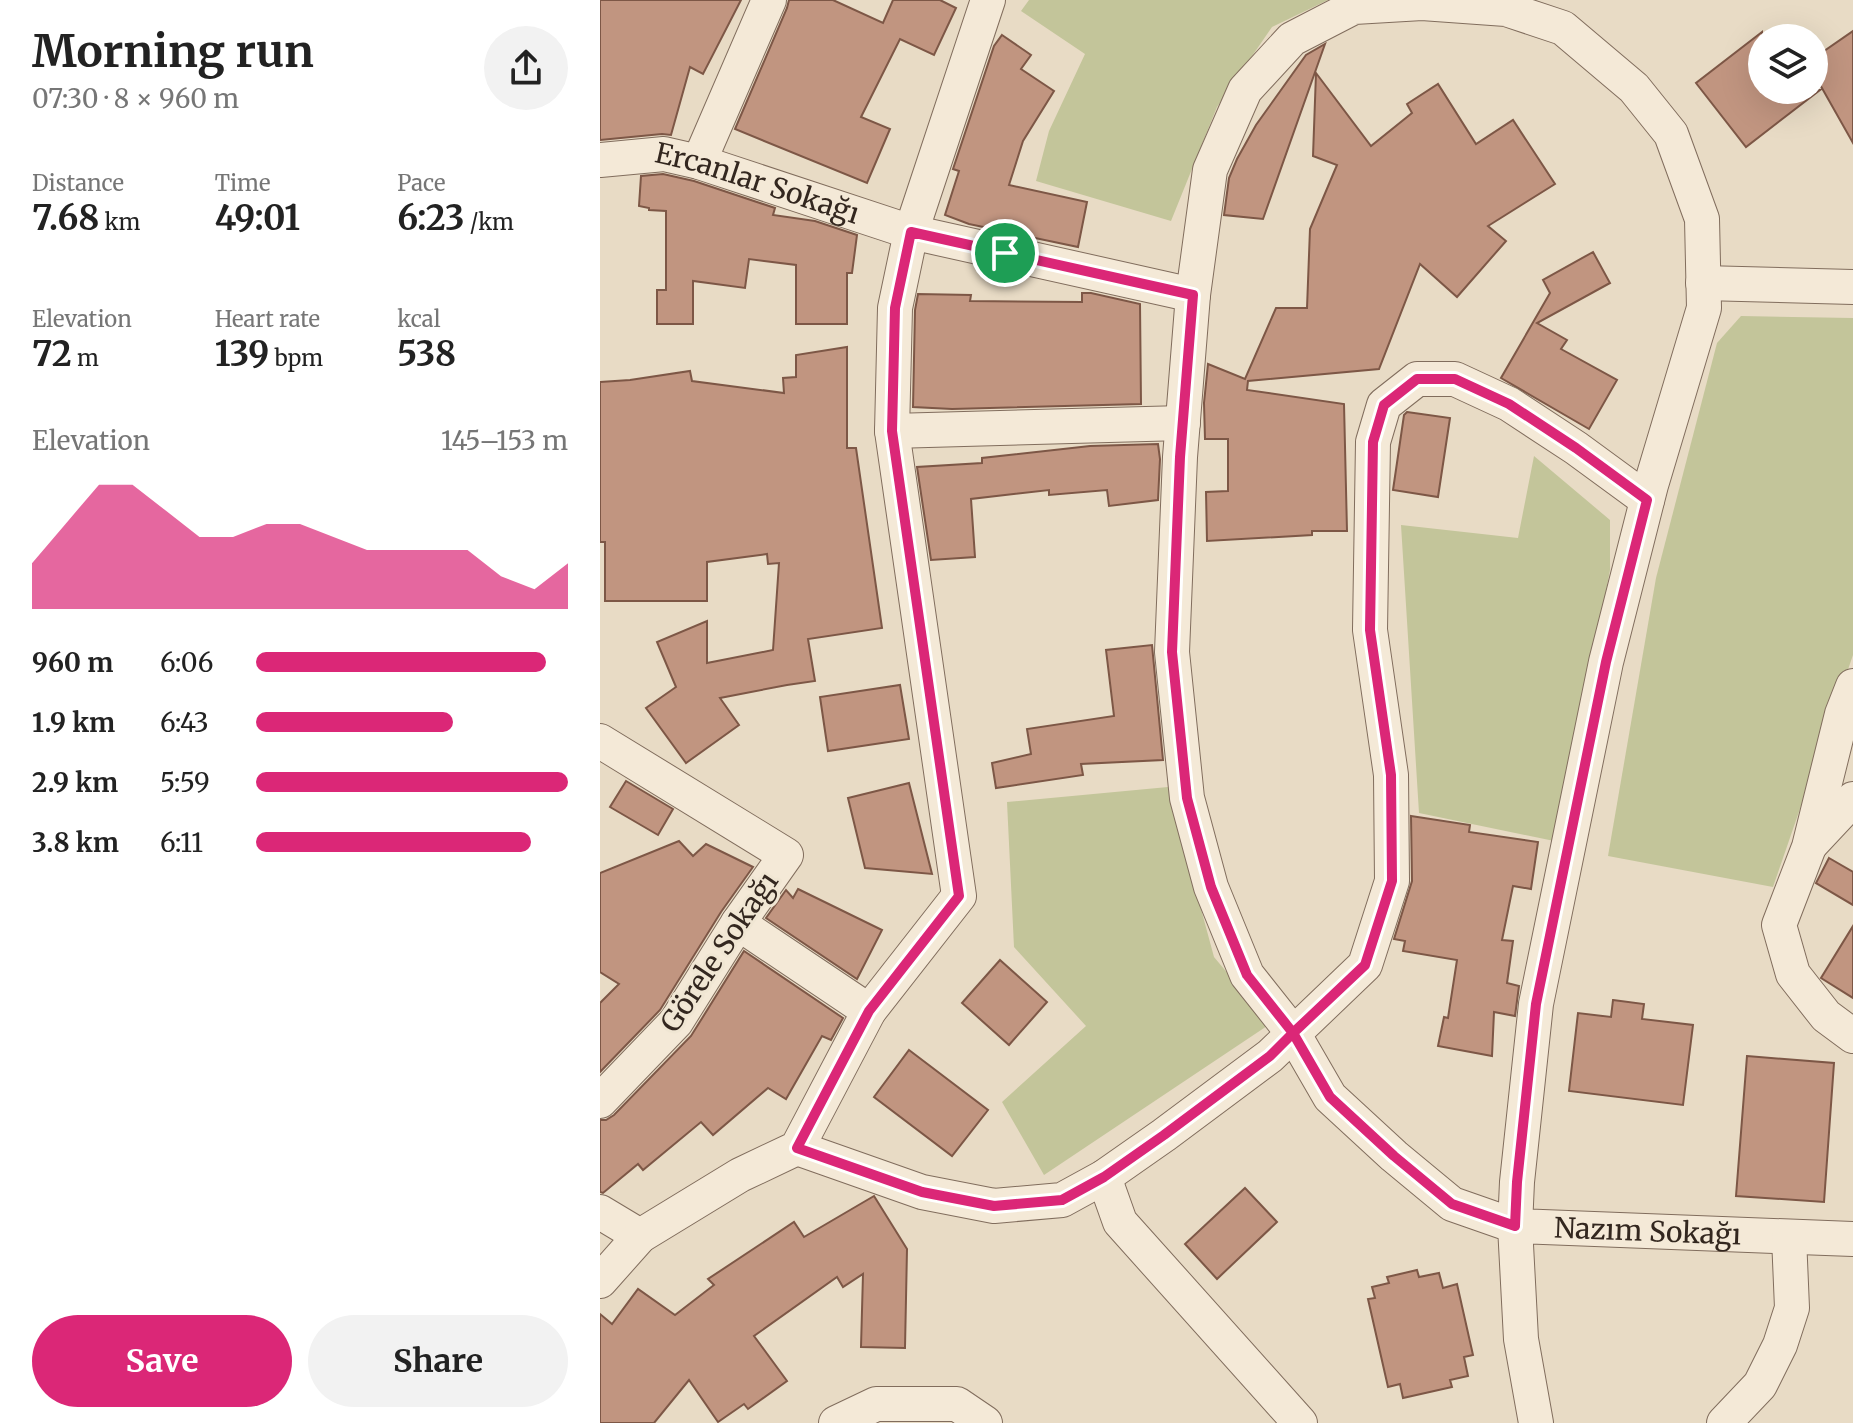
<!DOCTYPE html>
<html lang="en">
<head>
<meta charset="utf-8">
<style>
  :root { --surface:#fff; --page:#f2f2f2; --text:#222; --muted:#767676; --accent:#db2777 }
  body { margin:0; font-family:Merriweather,serif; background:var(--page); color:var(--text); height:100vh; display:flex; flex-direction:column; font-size:30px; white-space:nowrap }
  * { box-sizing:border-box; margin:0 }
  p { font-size:26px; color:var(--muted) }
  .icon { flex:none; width:44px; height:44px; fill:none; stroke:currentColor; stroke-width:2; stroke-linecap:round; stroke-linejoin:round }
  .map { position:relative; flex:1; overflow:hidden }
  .drawer { display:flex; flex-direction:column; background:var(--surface); width:600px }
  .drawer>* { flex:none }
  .buttons { position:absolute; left:1148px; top:24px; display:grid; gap:16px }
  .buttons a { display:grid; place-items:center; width:80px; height:80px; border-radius:50%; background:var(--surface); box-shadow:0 8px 32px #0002; font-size:40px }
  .pin { position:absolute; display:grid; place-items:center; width:68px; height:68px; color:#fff; margin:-34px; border:4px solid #fff; border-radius:50%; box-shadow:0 2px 8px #0007 }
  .round { display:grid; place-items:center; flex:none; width:84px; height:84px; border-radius:42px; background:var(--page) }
  .head { display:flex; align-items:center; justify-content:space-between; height:136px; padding:0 32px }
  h1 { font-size:44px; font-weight:700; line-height:60px }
  .metrics { display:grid; grid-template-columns:repeat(3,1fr); gap:12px; height:136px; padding:8px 32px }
  .metrics div { display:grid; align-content:center }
  .metrics b { font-size:34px; font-weight:700 }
  .metrics small { font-size:22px; font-weight:400 }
  .metrics p { font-size:22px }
  .chart { height:224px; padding:16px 32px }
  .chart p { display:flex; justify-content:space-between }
  .chart svg { width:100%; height:144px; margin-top:8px; fill:var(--accent); opacity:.7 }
  .primary-button { display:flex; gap:16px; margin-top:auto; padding:16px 32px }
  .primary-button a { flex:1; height:92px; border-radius:48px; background:var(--accent); color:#fff; font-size:32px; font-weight:700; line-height:92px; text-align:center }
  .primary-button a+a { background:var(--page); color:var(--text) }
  ul { padding:0 32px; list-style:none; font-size:26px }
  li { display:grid; grid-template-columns:128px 96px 1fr; align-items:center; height:60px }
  li i { height:20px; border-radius:10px; background:var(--accent) }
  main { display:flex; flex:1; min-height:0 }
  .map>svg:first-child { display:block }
  .green { fill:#c3c59a }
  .building { fill:#c19580; stroke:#7d5746; stroke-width:2 }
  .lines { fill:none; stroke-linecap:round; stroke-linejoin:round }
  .minor-casing { stroke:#816d5d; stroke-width:36 }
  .minor { stroke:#f4e9d7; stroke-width:34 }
  .route-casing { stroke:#fff; stroke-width:16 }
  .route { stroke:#db2777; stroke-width:10 }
  .labels { text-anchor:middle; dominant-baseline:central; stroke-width:6; stroke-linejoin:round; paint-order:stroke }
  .street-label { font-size:28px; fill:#33271f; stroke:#f0e6d3 }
</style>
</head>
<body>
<main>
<section class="drawer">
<div class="head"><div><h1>Morning run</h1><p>07:30 · 8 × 960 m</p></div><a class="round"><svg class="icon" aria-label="share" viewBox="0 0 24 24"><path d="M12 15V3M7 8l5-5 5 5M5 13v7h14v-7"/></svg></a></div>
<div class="metrics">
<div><p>Distance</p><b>7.68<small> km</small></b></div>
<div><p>Time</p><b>49:01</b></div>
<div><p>Pace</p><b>6:23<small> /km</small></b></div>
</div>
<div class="metrics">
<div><p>Elevation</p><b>72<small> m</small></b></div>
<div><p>Heart rate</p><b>139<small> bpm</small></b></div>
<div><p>kcal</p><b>538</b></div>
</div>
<div class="chart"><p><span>Elevation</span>145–153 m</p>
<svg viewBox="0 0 160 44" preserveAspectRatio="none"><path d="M0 44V30L10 18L20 6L30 6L40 14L50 22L60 22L70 18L80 18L90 22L100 26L110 26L120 26L130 26L140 34L150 38L160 30V44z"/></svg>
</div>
<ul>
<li><b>960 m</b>6:06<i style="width:93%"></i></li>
<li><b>1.9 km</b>6:43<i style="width:63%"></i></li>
<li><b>2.9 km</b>5:59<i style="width:100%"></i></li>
<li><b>3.8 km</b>6:11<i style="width:88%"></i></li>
</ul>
<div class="primary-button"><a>Save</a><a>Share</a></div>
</section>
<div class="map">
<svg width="1253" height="1423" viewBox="0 0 1253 1423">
  <rect width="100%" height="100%" fill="#e8dbc5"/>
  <g class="green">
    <path d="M 429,0 L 728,0 L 672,27 L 617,107 L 571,221 L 436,181 L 449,131 L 485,54 L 421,11 Z"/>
    <path d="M 1141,316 L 1253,318 L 1253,655 L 1173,887 L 1008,856 L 1056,578 L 1117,343 Z"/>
    <path d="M 934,456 L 1010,520 L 1010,570 L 959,842 L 819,813 L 801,525 L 918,538 Z"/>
    <path d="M 568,787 L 614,957 L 670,1024 L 444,1175 L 402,1102 L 486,1026 L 414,947 L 407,802 Z"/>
  </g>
  <g class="building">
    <path d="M 0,0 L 141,0 L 103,74 L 90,67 L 71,135 L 62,134 L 0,140 Z"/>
    <path d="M 189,0 L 233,0 L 283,23 L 293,0 L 340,0 L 356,8 L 334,55 L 300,39 L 261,117 L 290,129 L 267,183 L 135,129 L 187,8 Z"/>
    <path d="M 1253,31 L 1253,143 L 1214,74 L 1214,58 Z"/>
    <path d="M 1162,32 L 1162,90 L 1220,90 L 1146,147 L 1096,83 Z"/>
    <path d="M 402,35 L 431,55 L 421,69 L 454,91 L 423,141 L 409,185 L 487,202 L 478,247 L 369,224 L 345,215 L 359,171 L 353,169 L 394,46 Z"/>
    <path d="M 725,44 L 663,219 L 624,215 L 629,178 L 637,159 L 656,125 L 706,55 Z"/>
    <path d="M 716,73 L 771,146 L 812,113 L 807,104 L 838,84 L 876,144 L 913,120 L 955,184 L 888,226 L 906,241 L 857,297 L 820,264 L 779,369 L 648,381 L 647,390 L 744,404 L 747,531 L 712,531 L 712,535 L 607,541 L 606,492 L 628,491 L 628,439 L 605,439 L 604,403 L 608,364 L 645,379 L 676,308 L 707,308 L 710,229 L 737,165 L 713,156 Z"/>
    <path d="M 63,174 L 94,181 L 175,208 L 173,215 L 215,221 L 257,235 L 252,273 L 247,273 L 247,324 L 196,324 L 196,265 L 149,259 L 145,288 L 93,281 L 93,324 L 57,324 L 57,290 L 66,290 L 66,211 L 49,210 L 49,208 L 39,206 L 41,176 Z"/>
    <path d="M 993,252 L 1010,283 L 937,323 L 967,340 L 961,349 L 1017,380 L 989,429 L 901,378 L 950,293 L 943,280 Z"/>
    <path d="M 482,293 L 491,293 L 540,304 L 541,404 L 352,409 L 313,407 L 315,310 L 318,294 L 371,295 L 370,301 L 482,302 Z"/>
    <path d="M 247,347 L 247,448 L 256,448 L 282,628 L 208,639 L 215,681 L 187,685 L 120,698 L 139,725 L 86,763 L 46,708 L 76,687 L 57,642 L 107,621 L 107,663 L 173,650 L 179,563 L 168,564 L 167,554 L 107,562 L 107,601 L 5,601 L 5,542 L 0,542 L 0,382 L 30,380 L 90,371 L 92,381 L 184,393 L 183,378 L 196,377 L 196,355 Z"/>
    <path d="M 807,412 L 850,418 L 838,497 L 793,490 L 804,415 Z"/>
    <path d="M 558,444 L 560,459 L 558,500 L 509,506 L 507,490 L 449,495 L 449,490 L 371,499 L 375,557 L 331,560 L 317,467 L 382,463 L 382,458 L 490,446 Z"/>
    <path d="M 552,645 L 563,760 L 481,764 L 483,775 L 396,788 L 392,763 L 431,754 L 427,729 L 514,716 L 506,650 Z"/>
    <path d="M 300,685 L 309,739 L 228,751 L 220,697 Z"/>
    <path d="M 26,781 L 73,809 L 58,835 L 10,807 Z"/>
    <path d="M 309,783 L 332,874 L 265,868 L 248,798 Z"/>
    <path d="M 811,816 L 870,825 L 869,832 L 938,842 L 931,889 L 913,886 L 902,940 L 913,941 L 907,983 L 919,986 L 915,1016 L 894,1012 L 892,1056 L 838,1046 L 844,1017 L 848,1018 L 857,960 L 803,951 L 805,941 L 794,939 L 812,881 Z"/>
    <path d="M 79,841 L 93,856 L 106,844 L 153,867 L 121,912 L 60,1010 L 0,1072 L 0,1003 L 19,984 L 0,972 L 0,873 Z"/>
    <path d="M 1229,858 L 1253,872 L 1253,905 L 1216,883 Z"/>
    <path d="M 198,889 L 282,930 L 257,979 L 166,918 L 186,890 L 193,898 Z"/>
    <path d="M 1253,926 L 1253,998 L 1221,978 Z"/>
    <path d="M 144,951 L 243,1018 L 231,1040 L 222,1036 L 186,1099 L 168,1088 L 113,1135 L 101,1122 L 43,1170 L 38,1164 L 3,1193 L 0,1192 L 0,1120 L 6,1120 L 14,1115 L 91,1036 Z"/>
    <path d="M 400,960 L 447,1002 L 409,1045 L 362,1003 Z"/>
    <path d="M 1013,1000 L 1044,1004 L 1042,1019 L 1093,1025 L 1083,1105 L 969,1091 L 978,1013 L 1011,1017 Z"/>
    <path d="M 309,1050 L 388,1110 L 352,1156 L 274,1097 Z"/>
    <path d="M 1147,1056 L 1234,1063 L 1224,1202 L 1136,1196 Z"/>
    <path d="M 645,1188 L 677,1222 L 617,1279 L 585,1244 Z"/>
    <path d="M 274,1196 L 307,1249 L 305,1348 L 261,1347 L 263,1274 L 243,1287 L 237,1277 L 154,1336 L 187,1381 L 148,1409 L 144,1404 L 118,1422 L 89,1380 L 54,1423 L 0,1423 L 0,1314 L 12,1324 L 38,1289 L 75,1315 L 114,1285 L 108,1279 L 194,1222 L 204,1237 Z"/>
    <path d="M 817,1270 L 819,1277 L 839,1273 L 843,1288 L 857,1284 L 873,1355 L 864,1357 L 868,1376 L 850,1380 L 852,1387 L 803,1398 L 800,1384 L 788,1387 L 768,1299 L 775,1298 L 772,1287 L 789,1283 L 787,1277 Z"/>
  </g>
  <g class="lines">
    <g class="minor-casing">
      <g id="minor">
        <path id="s1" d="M 0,160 L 64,154 L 99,162 L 311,232 L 593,295"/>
        <path d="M 99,162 L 169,0"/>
        <path d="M 1103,283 L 1253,287"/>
        <path d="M 292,431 L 583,423"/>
        <path d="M 1253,686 L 1242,714 L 1209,847 L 1179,925 L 1193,974 L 1226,1016 L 1253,1036"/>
        <path d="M 0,741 L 186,855 L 138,923 L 76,1022 L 0,1101"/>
        <path d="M 1212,843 L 1253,799"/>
        <path d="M 138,923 L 269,1011"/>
        <path d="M 197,1148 L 322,1192 L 394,1206 L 462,1200 L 504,1177 L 564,1135 L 670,1056 L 765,965 L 792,881 L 791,775 L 770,630 L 773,442 L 784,405 L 817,379 L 855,379 L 909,404 L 976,448 L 1047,500"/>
        <path d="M 504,1177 L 520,1222 L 700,1423"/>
        <path d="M 0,1212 L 40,1236"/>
        <path d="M 0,1281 L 40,1236 L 140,1175 L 197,1148 L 269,1011 L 359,896 L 292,431 L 295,308 L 311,232 L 388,0"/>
        <path d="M 236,1423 L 276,1404 L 357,1404 L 385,1423"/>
        <path id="s2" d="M 936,1423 L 921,1339 L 915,1226 L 917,1182 L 936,1004 L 1006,662 L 1051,485 L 1104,308 L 1102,219 L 1071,134 L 1034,88 L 963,28 L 906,9 L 822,3 L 754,7 L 692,39 L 645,90 L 610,170 L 593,295 L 580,457 L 572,652 L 587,798 L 611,887 L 647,975 L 693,1033 L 730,1097 L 794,1156 L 852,1204 L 915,1226 L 1253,1239"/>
        <path d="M 1124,1423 L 1160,1385 L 1180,1345 L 1192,1308 L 1189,1237"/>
      </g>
    </g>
    <use href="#minor" class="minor"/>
  </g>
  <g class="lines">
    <g class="route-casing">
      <path id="route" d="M 405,253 L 311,232 L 295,308 L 292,431 L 359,896 L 269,1011 L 197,1148 L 322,1192 L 394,1206 L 462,1200 L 504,1177 L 564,1135 L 670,1056 L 693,1033 L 730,1097 L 794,1156 L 852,1204 L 915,1226 L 917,1182 L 936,1004 L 1006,662 L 1047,500 L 976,448 L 909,404 L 855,379 L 817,379 L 784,405 L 773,442 L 770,630 L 791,775 L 792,881 L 765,965 L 693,1033 L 647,975 L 611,887 L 587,798 L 572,652 L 580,457 L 593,295 L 405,253"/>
    </g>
    <use href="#route" class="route"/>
  </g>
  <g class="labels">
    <g class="street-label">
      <text stroke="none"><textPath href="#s1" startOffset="162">Ercanlar Sokağı</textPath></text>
      <text transform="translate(119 952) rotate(-56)">Görele Sokağı</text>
      <text stroke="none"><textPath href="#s2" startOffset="3236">Nazım Sokağı</textPath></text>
    </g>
  </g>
</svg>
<div class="buttons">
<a><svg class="icon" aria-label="layers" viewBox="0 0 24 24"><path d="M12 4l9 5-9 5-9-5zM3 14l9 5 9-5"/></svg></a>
</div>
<div class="pin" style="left:405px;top:253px;background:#1e9e55"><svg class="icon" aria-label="arrive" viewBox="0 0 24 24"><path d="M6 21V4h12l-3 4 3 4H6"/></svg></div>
</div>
</main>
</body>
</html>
